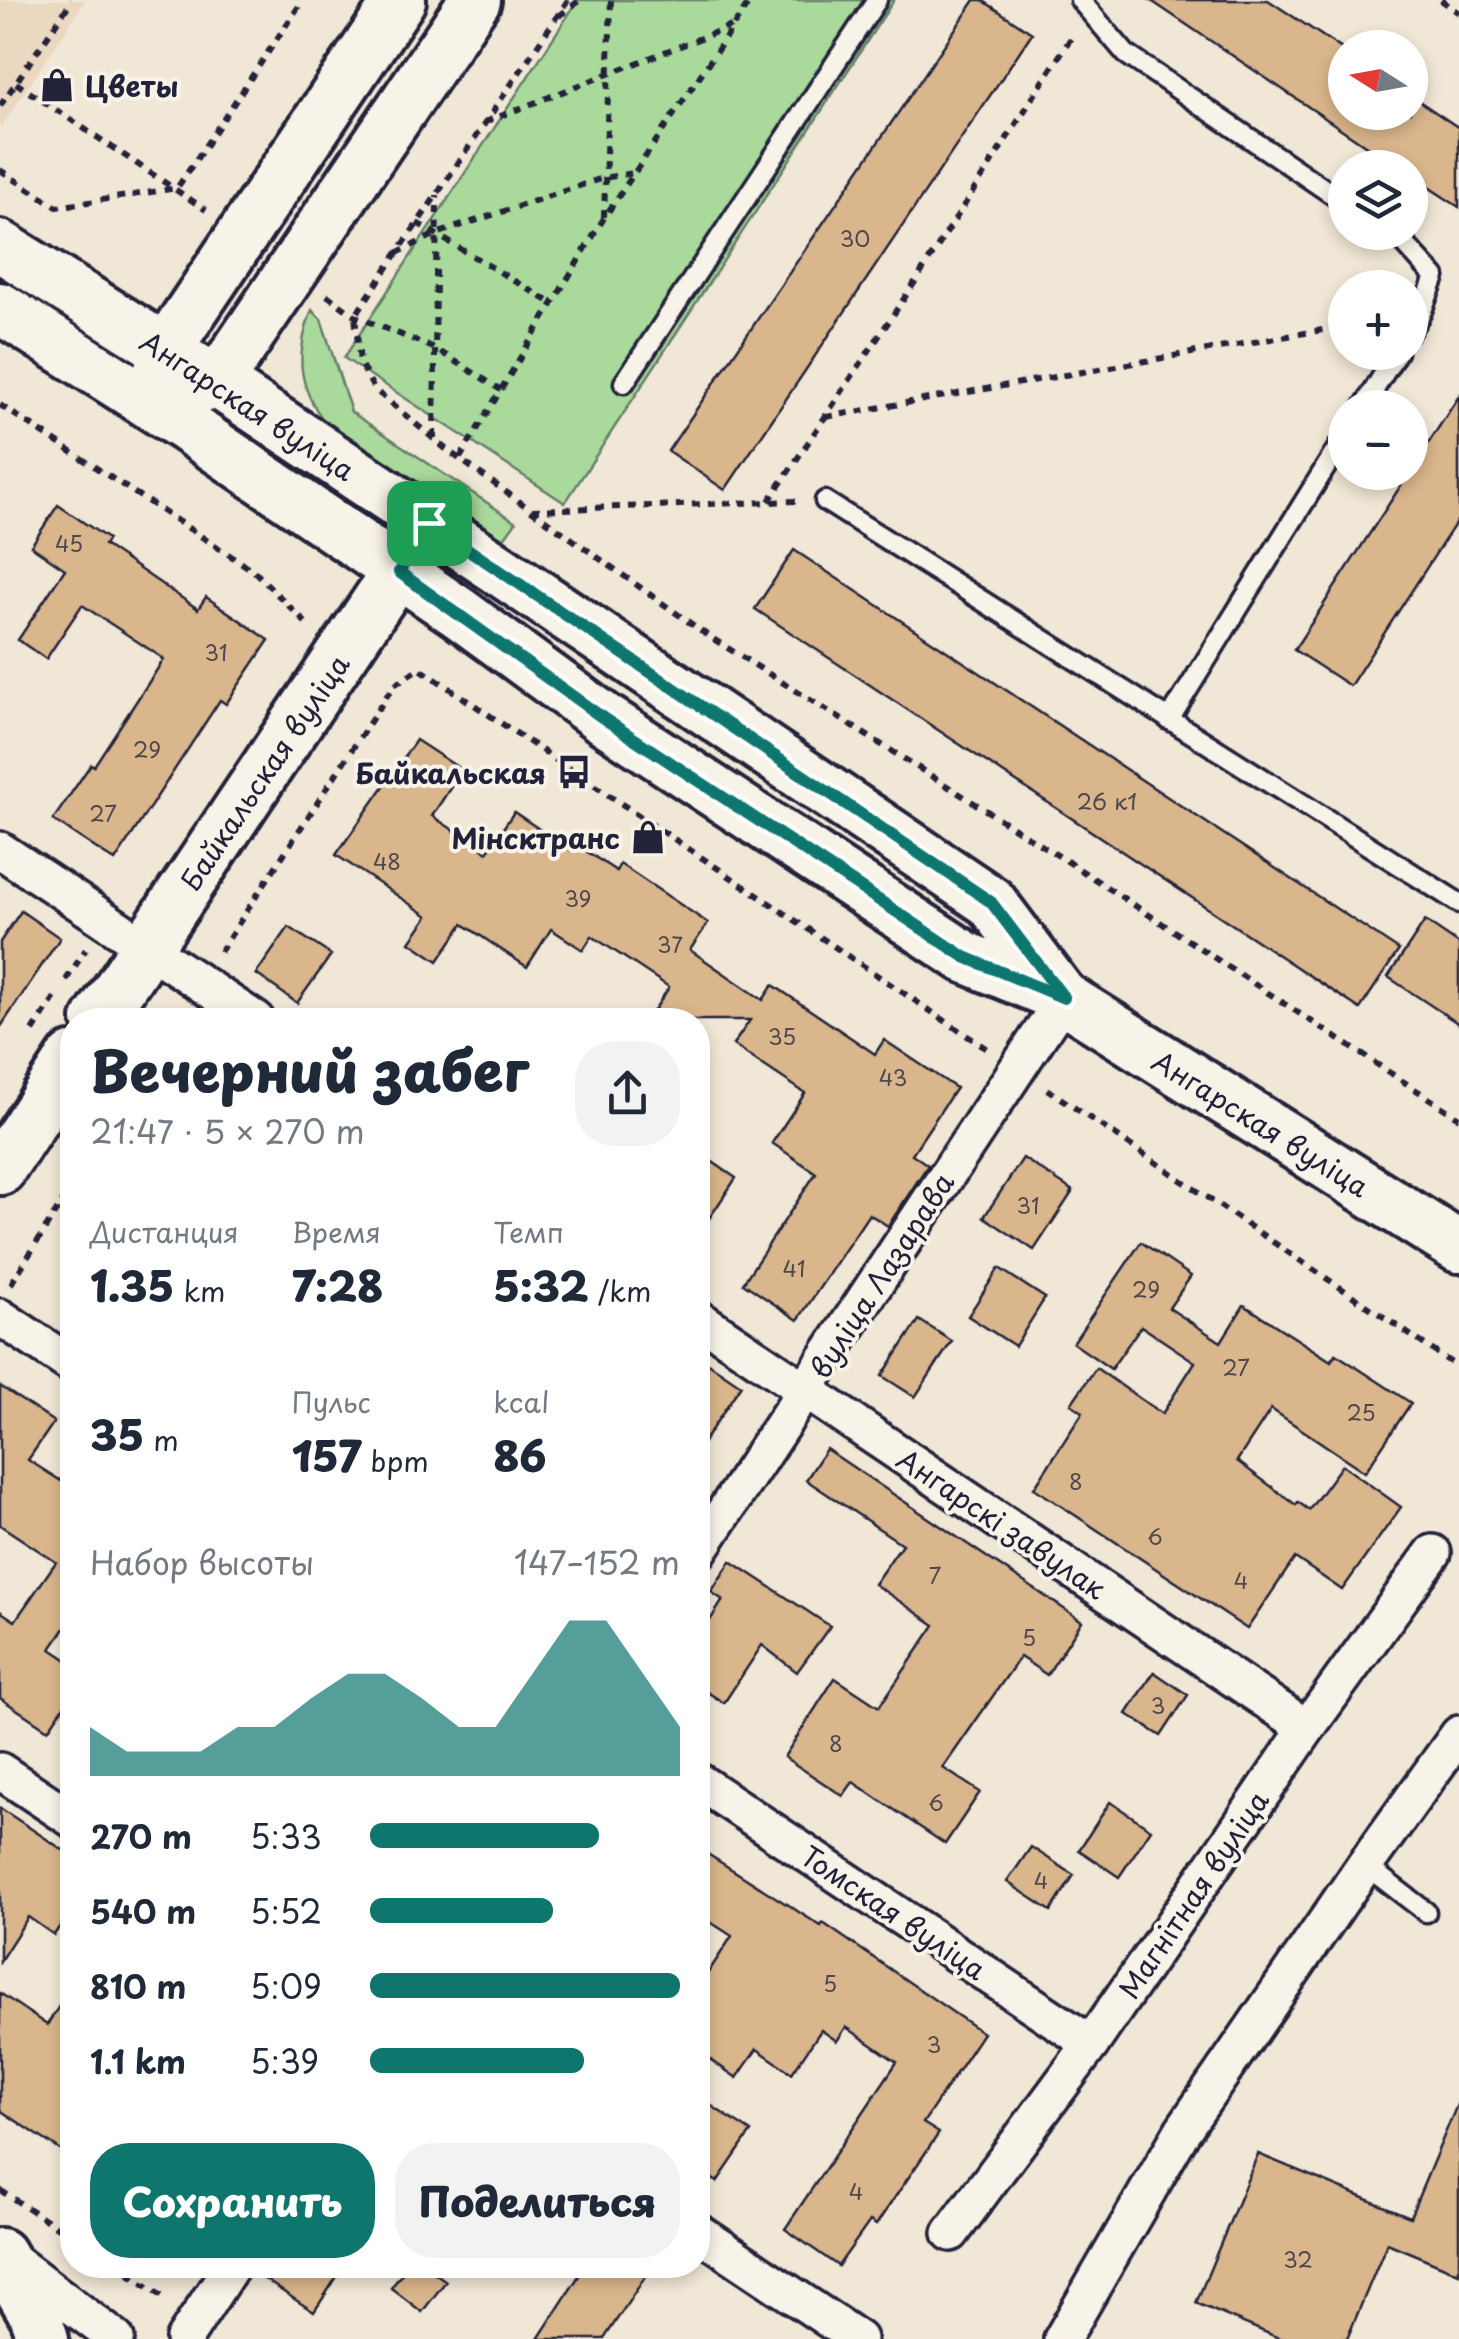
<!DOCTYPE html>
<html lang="ru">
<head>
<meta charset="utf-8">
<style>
  :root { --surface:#fff; --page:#f2f2f3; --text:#1f2937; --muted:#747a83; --accent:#0f766e }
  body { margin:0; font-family:"Playpen Sans",sans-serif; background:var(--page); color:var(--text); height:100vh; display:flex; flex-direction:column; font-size:38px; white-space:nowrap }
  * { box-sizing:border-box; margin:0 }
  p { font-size:32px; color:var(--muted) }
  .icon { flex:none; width:55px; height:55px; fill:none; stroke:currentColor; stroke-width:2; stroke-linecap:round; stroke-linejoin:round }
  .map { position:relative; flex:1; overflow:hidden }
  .panel { position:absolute; left:60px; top:1008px; width:650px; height:1270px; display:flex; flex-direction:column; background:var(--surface); border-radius:40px; box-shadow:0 5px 15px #0003 }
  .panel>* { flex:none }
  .needle { width:65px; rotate:281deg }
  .buttons { position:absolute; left:1328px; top:30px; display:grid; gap:20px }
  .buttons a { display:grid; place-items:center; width:100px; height:100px; border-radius:50%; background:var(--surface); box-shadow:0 5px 15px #0003; font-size:50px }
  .pin { position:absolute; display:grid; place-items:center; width:85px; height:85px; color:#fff; margin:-42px; border-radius:20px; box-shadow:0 5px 15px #0006 }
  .round { display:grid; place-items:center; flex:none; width:105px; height:105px; border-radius:40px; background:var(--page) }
  .headline { display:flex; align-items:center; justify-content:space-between; height:170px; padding:0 30px }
  h1 { font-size:55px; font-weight:800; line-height:75px }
  .metrics { display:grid; grid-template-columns:repeat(3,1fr); gap:15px; height:170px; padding:10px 30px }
  .metrics div { display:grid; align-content:center }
  .metrics b { font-size:42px; font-weight:800 }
  .metrics small { font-size:28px; font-weight:400 }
  .metrics p { font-size:28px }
  .chart { height:280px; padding:20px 30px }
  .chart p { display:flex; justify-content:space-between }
  .chart svg { width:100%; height:180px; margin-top:10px; fill:var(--accent); opacity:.7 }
  .primary-button { display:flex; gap:20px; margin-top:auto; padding:20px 30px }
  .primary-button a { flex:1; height:115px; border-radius:40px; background:var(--accent); color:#fff; font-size:40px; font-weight:800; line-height:115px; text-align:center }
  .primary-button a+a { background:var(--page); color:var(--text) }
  ul { padding:0 30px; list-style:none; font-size:32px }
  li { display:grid; grid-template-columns:160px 120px 1fr; align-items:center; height:75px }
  li i { height:25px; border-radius:12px; background:var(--accent) }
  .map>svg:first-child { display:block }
  .built { fill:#ead8c0 }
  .green { fill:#aada9b; stroke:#667e6b; stroke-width:2.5 }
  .building { fill:#dab68c; stroke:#22223b; stroke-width:2.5 }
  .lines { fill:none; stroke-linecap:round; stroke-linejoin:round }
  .lane-casing { stroke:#22223b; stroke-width:25 }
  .street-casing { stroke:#22223b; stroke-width:42 }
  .secondary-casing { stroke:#22223b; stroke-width:58 }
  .path { stroke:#22223b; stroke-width:6; stroke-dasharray:8 8; stroke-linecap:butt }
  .lane { stroke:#f7f3e8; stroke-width:18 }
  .street { stroke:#f7f3e8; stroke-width:35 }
  .secondary { stroke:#f7f3e8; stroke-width:50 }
  .route-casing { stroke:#fff; stroke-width:20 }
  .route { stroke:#0f766e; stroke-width:12 }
  .labels { text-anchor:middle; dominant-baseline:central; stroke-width:8; stroke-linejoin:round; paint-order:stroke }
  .number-label { font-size:22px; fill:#50474f }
  .poi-label { font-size:28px; font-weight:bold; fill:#22223b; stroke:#f7f3e8; text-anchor:end }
  .street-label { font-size:28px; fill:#22223b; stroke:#f7f3e8 }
</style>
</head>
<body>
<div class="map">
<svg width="1459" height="2339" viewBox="0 0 1459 2339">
  <rect width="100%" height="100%" fill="#f1e7d6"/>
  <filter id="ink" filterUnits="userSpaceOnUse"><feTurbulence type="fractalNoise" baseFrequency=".01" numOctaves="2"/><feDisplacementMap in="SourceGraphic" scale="20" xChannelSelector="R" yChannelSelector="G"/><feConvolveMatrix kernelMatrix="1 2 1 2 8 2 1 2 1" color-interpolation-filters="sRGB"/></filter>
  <g filter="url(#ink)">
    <path class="built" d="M 0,0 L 86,0 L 0,129 Z"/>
    <g class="green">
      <path d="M 578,0 L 894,0 L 565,503 L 344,358 Z"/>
      <path d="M 312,310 L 321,319 L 351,412 L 516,522 L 503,540 L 331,429 C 298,392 294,356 312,310 Z"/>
    </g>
    <g class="building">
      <path d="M 975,0 L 982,0 L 1032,33 L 725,490 L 668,451 Z"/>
      <path d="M 1150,0 L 1268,0 L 1345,51 L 1345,112 L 1410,112 L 1410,95 L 1459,128 L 1459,207 L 1410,175 L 1410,168 L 1399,168 Z"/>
      <path d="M 1459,396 L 1459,518 L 1350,686 L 1294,650 Z"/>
      <path d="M 58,505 L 108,539 L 104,545 L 198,609 L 206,597 L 269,640 L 226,704 L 220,700 L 115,861 L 53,820 L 91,764 L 94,766 L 164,659 L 82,605 L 46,659 L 18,640 L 65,569 L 31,546 Z"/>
      <path d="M 794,550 L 1399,950 L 1360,1009 L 755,609 Z"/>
      <path d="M 416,740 L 462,770 L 432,816 L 487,852 L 514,812 L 570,850 L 574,843 L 616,871 L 620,864 L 708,923 L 690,950 L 763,1000 L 773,985 L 875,1054 L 884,1040 L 956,1088 L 912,1154 L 928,1165 L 888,1226 L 869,1214 L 798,1320 L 743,1283 L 816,1173 L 772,1143 L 805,1093 L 733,1045 L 750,1020 L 648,1020 L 669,987 L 592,936 L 583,950 L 551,929 L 527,967 L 463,924 L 438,961 L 410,942 L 428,916 L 336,855 Z"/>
      <path d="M 21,911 L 60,938 L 0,1028 L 0,942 Z"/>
      <path d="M 1425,921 L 1459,944 L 1459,1024 L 1388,977 Z"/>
      <path d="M 289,927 L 331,955 L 297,1003 L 256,974 Z"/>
      <path d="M 698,1152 L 736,1178 L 698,1235 Z"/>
      <path d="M 1023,1158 L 1073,1191 L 1034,1250 L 984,1217 Z"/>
      <path d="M 1141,1242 L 1191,1276 L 1169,1308 L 1221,1342 L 1244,1305 L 1331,1361 L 1336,1354 L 1411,1403 L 1365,1472 L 1271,1409 L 1237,1461 L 1296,1505 L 1298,1502 L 1309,1510 L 1342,1465 L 1401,1507 L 1342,1590 L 1295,1558 L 1247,1629 L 1034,1488 L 1083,1412 L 1071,1404 L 1096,1368 L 1162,1414 L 1195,1362 L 1141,1326 L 1111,1369 L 1073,1343 Z"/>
      <path d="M 999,1268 L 1045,1298 L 1015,1346 L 968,1316 Z"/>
      <path d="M 919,1320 L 952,1341 L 915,1397 L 882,1376 Z"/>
      <path d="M 698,1356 L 741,1385 L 698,1450 Z"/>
      <path d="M 0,1386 L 54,1422 L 28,1460 L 72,1488 L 72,1618 L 51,1649 L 72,1663 L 72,1694 L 48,1730 L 0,1698 L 0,1611 L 15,1621 L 56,1562 L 0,1525 Z"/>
      <path d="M 826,1449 L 1082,1621 L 1047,1675 L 1020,1657 L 943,1768 L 980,1792 L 945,1844 L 853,1782 L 843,1796 L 784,1757 L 835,1678 L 879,1707 L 935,1625 L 874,1584 L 902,1544 L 806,1480 Z"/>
      <path d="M 731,1561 L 830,1626 L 797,1672 L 762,1645 L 724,1703 L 698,1686 L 698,1639 L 723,1600 L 711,1592 Z"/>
      <path d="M 1154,1672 L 1188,1695 L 1161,1736 L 1127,1714 Z"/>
      <path d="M 1110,1802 L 1151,1829 L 1119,1877 L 1079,1850 Z"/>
      <path d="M 0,1808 L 72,1856 L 72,1908 L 54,1935 L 28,1917 L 0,1961 Z"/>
      <path d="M 1031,1847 L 1074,1875 L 1051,1911 L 1007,1882 Z"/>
      <path d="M 698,1848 L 821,1926 L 823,1923 L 983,2033 L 923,2123 L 939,2133 L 876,2225 L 870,2221 L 838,2266 L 785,2229 L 897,2062 L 846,2027 L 837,2041 L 821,2030 L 792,2073 L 757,2049 L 737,2078 L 698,2051 L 698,1988 L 732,1936 L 698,1914 Z"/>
      <path d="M 72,1986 L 72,2158 L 0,2110 L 0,1993 L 47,2025 Z"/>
      <path d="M 698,2097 L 751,2132 L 717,2182 L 698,2169 Z"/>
      <path d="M 1459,2100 L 1459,2273 L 1387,2243 L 1347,2339 L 1281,2339 L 1196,2303 L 1258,2154 L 1410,2217 Z"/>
      <path d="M 253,2265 L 316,2265 L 336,2278 L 314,2312 L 252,2271 Z"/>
      <path d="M 408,2265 L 424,2265 L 446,2281 L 422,2312 L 391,2288 Z"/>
      <path d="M 586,2265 L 653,2265 L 604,2339 L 538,2339 Z"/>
    </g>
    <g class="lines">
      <g class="lane-casing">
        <g id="lane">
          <path d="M 1080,0 L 1126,54 L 1345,203"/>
          <path d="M 1388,232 L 1405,244 L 1435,277 L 1421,313 L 1410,331"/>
          <path d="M 624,383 L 877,0"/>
          <path d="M 1363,408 L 1397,352"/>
          <path d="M 825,501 L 1459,903"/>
          <path d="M 1169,720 L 1345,436"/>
          <path d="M 1365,1865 L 1426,1912"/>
        </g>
      </g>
      <g class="street-casing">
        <g id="street">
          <path d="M 0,850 L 256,1020"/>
          <path d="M 0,1317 L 72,1365"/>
          <path d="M 698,1318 L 1307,1728"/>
          <path d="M 698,1552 L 1064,998"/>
          <path d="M 0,1771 L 72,1819"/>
          <path d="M 698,1781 L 1091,2044"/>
          <path d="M 698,2232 L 858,2339"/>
          <path d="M 951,2233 L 1091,2044 L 1307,1728 L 1433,1553"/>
          <path d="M 13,2261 L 116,2339"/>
          <path d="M 184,2339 L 232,2265"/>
          <path d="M 1062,2339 L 1183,2130 L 1365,1865 L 1459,1734"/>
        </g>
      </g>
      <g class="secondary-casing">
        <g id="secondary">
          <path d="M 0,246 L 217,382 L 494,566 L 991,902 L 1061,995"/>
          <path d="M 0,308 L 187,427 L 458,612 L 603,718 L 965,957 L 1064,998 L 1459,1247"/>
          <path d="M 157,382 L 164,352 L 400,0"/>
          <path d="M 185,393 L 217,382 L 475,0"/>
          <path d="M 98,1020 L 416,544"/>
          <path d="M 0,1169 L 72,1059"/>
          <path d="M 0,2254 L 33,2311 L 43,2339"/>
        </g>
      </g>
      <g class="path">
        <path d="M 568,0 L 355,316 L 360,363 L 374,389 L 447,450 L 707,635 L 1073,865 L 1459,1118"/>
        <path d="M 1441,0 L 1459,13"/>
        <path d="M 559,16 L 580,0"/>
        <path d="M 16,83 L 206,210"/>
        <path d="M 0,106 L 72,0"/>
        <path d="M 485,122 L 734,25"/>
        <path d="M 0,170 L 57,207 L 177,188 L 303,0"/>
        <path d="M 604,217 L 611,0"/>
        <path d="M 417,223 L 555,305"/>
        <path d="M 397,253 L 436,234 L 603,178 L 634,173"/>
        <path d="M 327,295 L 355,316 L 436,349 L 501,390"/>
        <path d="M 0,405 L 254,571 L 307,624 L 304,628"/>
        <path d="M 826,417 L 1345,326"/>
        <path d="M 434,438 L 437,195"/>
        <path d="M 460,458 L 604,218 L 751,0"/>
        <path d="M 769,501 L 921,273 L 1074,33"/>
        <path d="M 532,510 L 798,501"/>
        <path d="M 220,952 L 394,685 L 419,668 L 987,1049"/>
        <path d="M 66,980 L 86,949"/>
        <path d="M 33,1031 L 59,991"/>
        <path d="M 1047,1089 L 1459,1368"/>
        <path d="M 11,1284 L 72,1186"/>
        <path d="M 0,2190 L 72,2237"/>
        <path d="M 115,2265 L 168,2300"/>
      </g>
      <use href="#lane" class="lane"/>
      <use href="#street" class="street"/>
      <use href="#secondary" class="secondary"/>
    </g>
  </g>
  <g class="lines" filter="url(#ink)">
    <g class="route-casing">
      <path id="route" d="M 429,523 L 991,902 L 1064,998 L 965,957 L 603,718 L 399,572 Z"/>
    </g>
    <use href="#route" class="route"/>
  </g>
  <defs>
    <g id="shop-bare" transform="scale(2.7)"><path d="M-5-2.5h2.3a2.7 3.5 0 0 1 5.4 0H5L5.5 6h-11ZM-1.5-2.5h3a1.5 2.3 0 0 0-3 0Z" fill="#22223b" stroke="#f7f3e8" stroke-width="2.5" paint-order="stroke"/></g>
    <g id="bus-bare" transform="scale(2.7)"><path d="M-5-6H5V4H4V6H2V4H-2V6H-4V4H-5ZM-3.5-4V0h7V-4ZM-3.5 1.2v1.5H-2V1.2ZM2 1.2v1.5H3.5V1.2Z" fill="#22223b" stroke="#f7f3e8" stroke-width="2.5" paint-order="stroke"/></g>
  </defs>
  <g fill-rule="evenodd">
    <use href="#shop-bare" x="57" y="85"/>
    <use href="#bus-bare" x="574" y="772"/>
    <use href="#shop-bare" x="648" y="837"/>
  </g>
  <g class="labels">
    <g class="number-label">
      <text x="855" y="237">30</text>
      <text x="69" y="542">45</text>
      <text x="216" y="651">31</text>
      <text x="147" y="748">29</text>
      <text x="1107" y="800">26 к1</text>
      <text x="103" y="812">27</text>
      <text x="387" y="860">48</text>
      <text x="578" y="897">39</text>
      <text x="670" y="943">37</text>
      <text x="782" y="1035">35</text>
      <text x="893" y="1076">43</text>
      <text x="1028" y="1204">31</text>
      <text x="794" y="1267">41</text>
      <text x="1146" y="1288">29</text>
      <text x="1236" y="1366">27</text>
      <text x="1361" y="1411">25</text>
      <text x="1076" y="1480">8</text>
      <text x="1155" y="1535">6</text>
      <text x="935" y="1574">7</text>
      <text x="1241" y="1579">4</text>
      <text x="1029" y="1636">5</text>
      <text x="1158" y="1704">3</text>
      <text x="836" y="1742">8</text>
      <text x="936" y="1801">6</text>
      <text x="1041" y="1879">4</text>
      <text x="830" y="1982">5</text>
      <text x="934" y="2043">3</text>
      <text x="856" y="2190">4</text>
      <text x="1298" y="2258">32</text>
    </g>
    <g class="poi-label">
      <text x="85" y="85" text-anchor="start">Цветы</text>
      <text x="546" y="772">Байкальская</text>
      <text x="620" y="837">Мінсктранс</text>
    </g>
    <g class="street-label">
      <text transform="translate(248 405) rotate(33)">Ангарская вуліца</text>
      <text transform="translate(264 772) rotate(-56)">Байкальская вуліца</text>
      <text transform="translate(1261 1123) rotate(32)">Ангарская вуліца</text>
      <text transform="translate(881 1275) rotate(-57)">вуліца Лазарава</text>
      <text transform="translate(1002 1523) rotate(34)">Ангарскі завулак</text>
      <text transform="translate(1193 1894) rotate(-56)">Магнітная вуліца</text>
      <text transform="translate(894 1912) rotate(34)">Томская вуліца</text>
    </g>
  </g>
</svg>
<div class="buttons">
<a><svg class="needle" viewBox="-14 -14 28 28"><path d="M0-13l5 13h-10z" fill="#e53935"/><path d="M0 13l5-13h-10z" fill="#747a83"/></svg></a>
<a><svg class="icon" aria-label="layers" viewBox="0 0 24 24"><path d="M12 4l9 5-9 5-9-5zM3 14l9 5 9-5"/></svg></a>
<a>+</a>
<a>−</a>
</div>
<div class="pin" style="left:429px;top:523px;background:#1e9e55"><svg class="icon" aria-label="arrive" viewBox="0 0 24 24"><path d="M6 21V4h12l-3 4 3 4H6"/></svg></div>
<section class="panel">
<div class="headline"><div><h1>Вечерний забег</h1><p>21:47 · 5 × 270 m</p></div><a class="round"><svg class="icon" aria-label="share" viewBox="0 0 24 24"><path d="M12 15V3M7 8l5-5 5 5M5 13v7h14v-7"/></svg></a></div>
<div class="metrics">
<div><p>Дистанция</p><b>1.35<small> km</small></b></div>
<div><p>Время</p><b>7:28</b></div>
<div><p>Темп</p><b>5:32<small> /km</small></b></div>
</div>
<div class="metrics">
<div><b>35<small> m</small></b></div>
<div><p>Пульс</p><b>157<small> bpm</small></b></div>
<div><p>kcal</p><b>86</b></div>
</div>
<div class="chart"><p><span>Набор высоты</span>147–152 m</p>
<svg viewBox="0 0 160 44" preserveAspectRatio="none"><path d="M0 44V32L10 38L20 38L30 38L40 32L50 32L60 25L70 19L80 19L90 25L100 32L110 32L120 19L130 6L140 6L150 19L160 32V44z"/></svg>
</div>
<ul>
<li><b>270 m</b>5:33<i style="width:74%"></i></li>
<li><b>540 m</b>5:52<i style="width:59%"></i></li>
<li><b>810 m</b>5:09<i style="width:100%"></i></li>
<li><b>1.1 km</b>5:39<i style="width:69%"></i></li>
</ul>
<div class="primary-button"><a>Сохранить</a><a>Поделиться</a></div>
</section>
</div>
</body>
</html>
